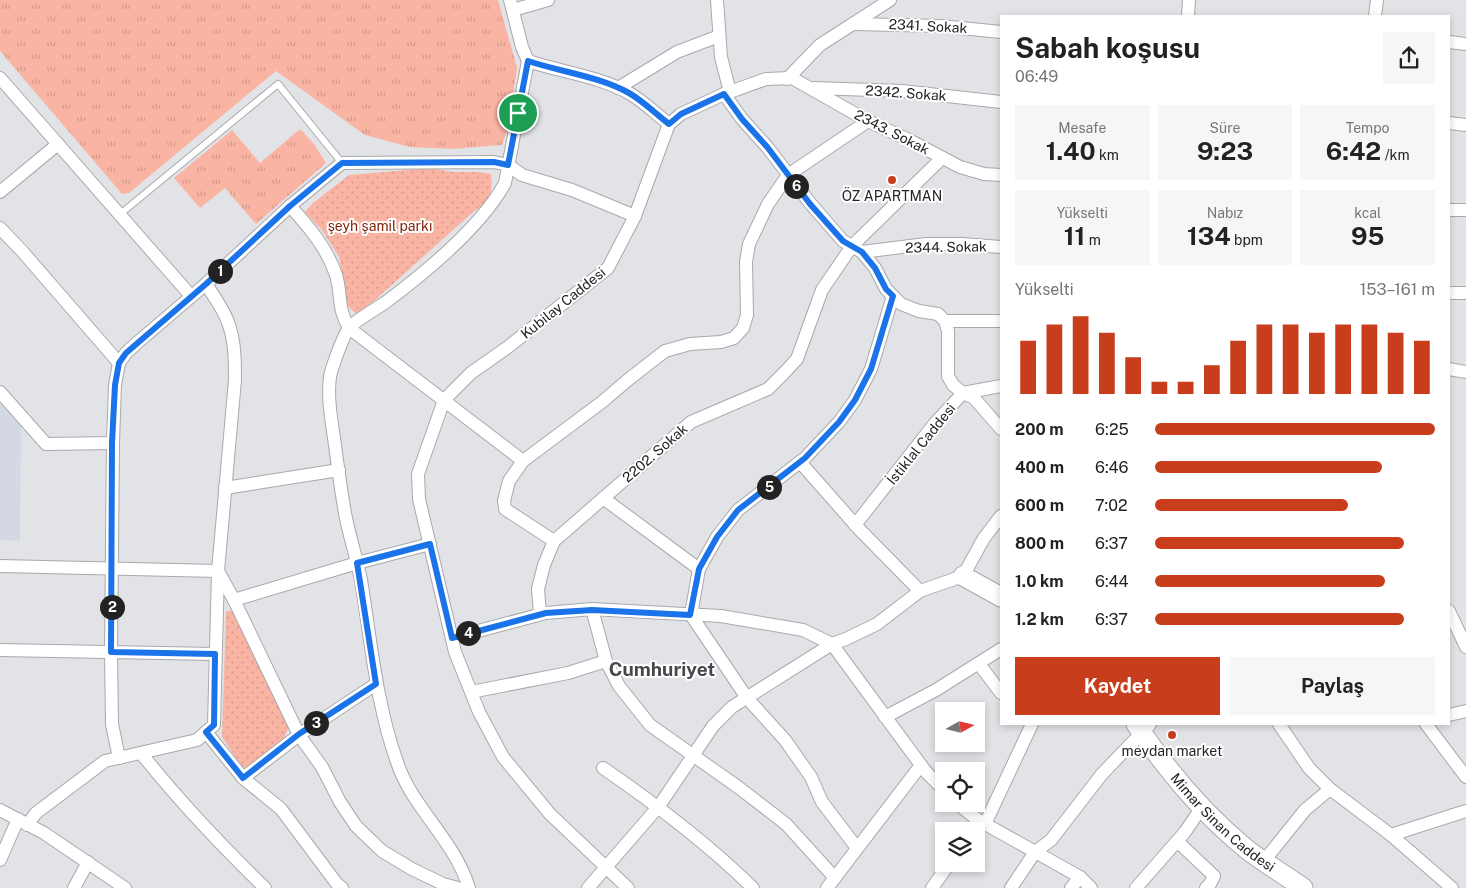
<!DOCTYPE html>
<html lang="tr">
<head>
<meta charset="utf-8">
<style>
  :root { --surface:#fff; --page:#f6f6f6; --text:#222; --muted:#767676; --accent:#c83e1c }
  body { margin:0; font-family:"Public Sans",sans-serif; background:var(--page); color:var(--text); height:100vh; display:flex; flex-direction:column; font-size:19px; white-space:nowrap }
  * { box-sizing:border-box; margin:0 }
  p { font-size:16px; color:var(--muted) }
  .icon { flex:none; width:28px; height:28px; fill:none; stroke:currentColor; stroke-width:2; stroke-linecap:round; stroke-linejoin:round }
  .map { position:relative; flex:1; overflow:hidden }
  .drawer { position:absolute; left:1000px; top:15px; width:450px; height:710px; display:flex; flex-direction:column; background:var(--surface); border-radius:0px; box-shadow:0 2px 8px #0003 }
  .drawer>* { flex:none }
  .needle { width:32px; rotate:82deg }
  .controls { position:absolute; left:935px; top:702px; display:grid; gap:10px }
  .controls a { display:grid; place-items:center; width:50px; height:50px; border-radius:0px; background:var(--surface); box-shadow:0 2px 8px #0003; font-size:25px }
  .pin { position:absolute; display:grid; place-items:center; width:42px; height:42px; color:#fff; margin:-21px; border:2px solid #fff; border-radius:50%; box-shadow:0 1px 5px #0007 }
  .km { position:absolute; width:25px; height:25px; margin:-12px; border-radius:50%; background:#222; color:#fff; font-size:14px; line-height:25px; text-align:center }
  .round { display:grid; place-items:center; flex:none; width:52px; height:52px; border-radius:0px; background:var(--page) }
  .summary { display:flex; align-items:center; justify-content:space-between; height:85px; padding:0 15px }
  h1 { font-size:28px; font-weight:700; line-height:38px }
  .figures { display:grid; grid-template-columns:repeat(3,1fr); gap:8px; height:85px; padding:5px 15px }
  .figures div { display:grid; align-content:center; border-radius:0px; background:var(--page); text-align:center }
  .figures b { font-size:25px; font-weight:700 }
  .figures small { font-size:14px; font-weight:400 }
  .figures p { font-size:14px }
  .chart { height:140px; padding:10px 15px }
  .chart p { display:flex; justify-content:space-between }
  .chart svg { width:100%; height:90px; margin-top:5px; stroke:var(--accent); stroke-width:6 }
  .primary-button { display:flex; gap:10px; margin-top:auto; padding:10px 15px }
  .primary-button a { flex:1; height:58px; border-radius:0px; background:var(--accent); color:#fff; font-size:20px; font-weight:700; line-height:58px; text-align:center }
  .primary-button a+a { background:var(--page); color:var(--text) }
  ul { padding:0 15px; list-style:none; font-size:16px }
  li { display:grid; grid-template-columns:80px 60px 1fr; align-items:center; height:38px }
  li i { height:12px; border-radius:6px; background:var(--accent) }
  .map>svg:first-child { display:block }
  .built { fill:#d4d8e3 }
  .grass { fill:url(#grass-tufts) }
  .park { fill:url(#park-dots) }
  .lines { fill:none; stroke-linecap:round; stroke-linejoin:round }
  .lane-casing { stroke:#a8a9ad; stroke-width:8 }
  .street-casing { stroke:#a8a9ad; stroke-width:14 }
  .secondary-casing { stroke:#a8a9ad; stroke-width:21 }
  .lane { stroke:#fff; stroke-width:6 }
  .street { stroke:#fff; stroke-width:12 }
  .secondary { stroke:#fff; stroke-width:19 }
  .route-casing { stroke:#fff; stroke-width:10 }
  .route { stroke:#1a73e8; stroke-width:6 }
  .poi-dot { fill:#c83e1c; stroke:#fff; stroke-width:2 }
  .labels { text-anchor:middle; dominant-baseline:central; stroke-width:4; stroke-linejoin:round; paint-order:stroke }
  .street-label { font-size:14px; fill:#242426; stroke:#fff }
  .poi-label { font-size:14px; fill:#242426; stroke:#fff }
  .park-label { font-size:14px; fill:#82240c; stroke:#fff }
  .district-label { font-size:19px; font-weight:bold; fill:#47484c; stroke:#fff }
</style>
</head>
<body>
<div class="map">
<svg width="1466" height="888" viewBox="0 0 1466 888">
  <defs>
    <pattern id="grass-tufts" width="24" height="20" patternUnits="userSpaceOnUse" patternTransform="scale(1.25)"><rect width="24" height="20" fill="#f9b4a3"/><path d="M3 7l-1-3M5 7V3M7 7l1-3M15 17l-1-3M17 17v-4M19 17l1-3" fill="none" stroke="#d59b8c"/></pattern>
    <pattern id="park-dots" width="8" height="8" patternUnits="userSpaceOnUse" patternTransform="scale(1.25)"><rect width="8" height="8" fill="#f9b4a3"/><path d="M2 2h.1M6 6h.1" fill="none" stroke="#d59b8c" stroke-width="1.8" stroke-linecap="round"/></pattern>
  </defs>
  <rect width="100%" height="100%" fill="#e1e3e7"/>
  <path class="built" d="M 0,404 L 21,423 L 20,541 L 0,540 Z"/>
  <g class="grass">
    <path d="M 0,0 L 498,0 L 517,68 L 508,127 L 502,145 L 452,149 L 410,147 L 365,135 L 276,71 L 129,193 L 122,194 L 0,51 Z"/>
    <path d="M 300,129 L 314,144 L 326,163 L 256,224 L 225,188 L 200,208 L 174,178 L 232,130 L 260,163 Z"/>
  </g>
  <g class="park">
    <path d="M 431,168 L 453,172 L 478,172 L 491,174 C 493,194 490,201 473,212 L 375,300 L 356,314 L 348,306 L 339,257 L 322,230 L 305,212 L 313,203 L 349,175 Z"/>
    <path d="M 226,611 L 235,611 L 288,728 L 284,739 L 247,768 L 242,767 L 222,737 Z"/>
  </g>
  <g class="lines">
    <g class="lane-casing">
      <path id="lane" d="M 119,215 L 278,84 L 342,163"/>
    </g>
    <g class="street-casing">
      <g id="street">
        <path d="M 510,0 L 522,47 L 528,61 C 561,72 598,76 629,93 C 643,101 656,114 669,124"/>
        <path d="M 717,0 L 721,57 L 730,92"/>
        <path d="M 513,10 L 548,0"/>
        <path d="M 1188,16 L 1189,0"/>
        <path d="M 1375,16 L 1377,0"/>
        <path d="M 854,24 L 941,26 L 1001,32"/>
        <path d="M 1449,42 L 1466,44"/>
        <path d="M 0,78 L 191,296"/>
        <path d="M 787,79 L 820,45 L 890,0"/>
        <path d="M 618,88 L 677,52 L 719,36"/>
        <path d="M 814,88 L 902,91 L 1001,102"/>
        <path d="M 724,94 L 742,119 L 768,148 L 810,203 L 843,241 L 862,252 L 875,268 L 886,289 L 901,304 L 919,311 L 938,314 L 945,321 L 948,331 L 948,376 L 953,385 L 963,393 L 974,398 L 1001,429"/>
        <path d="M 1449,123 L 1466,125"/>
        <path d="M 0,192 L 58,144"/>
        <path d="M 290,206 L 342,163 L 494,162 L 508,165 L 522,175 L 572,190 L 635,216"/>
        <path d="M 1449,210 L 1466,210"/>
        <path d="M 0,228 L 22,251 L 119,363"/>
        <path d="M 862,252 L 926,244 L 962,244 L 1001,247"/>
        <path d="M 1449,293 L 1466,293"/>
        <path d="M 945,321 L 1001,321"/>
        <path d="M 1449,369 L 1466,372"/>
        <path d="M 0,392 L 46,444 L 113,443"/>
        <path d="M 800,462 L 859,529 L 920,591"/>
        <path d="M 225,488 L 339,470"/>
        <path d="M 603,498 L 699,569"/>
        <path d="M 855,525 L 935,423 L 963,393 L 1001,386"/>
        <path d="M 554,541 L 505,509 L 504,501 L 509,481 L 523,461 L 602,402 L 629,379 L 665,351 L 690,344 L 721,342 L 734,338 L 743,328 L 747,315 L 746,262 L 749,244 L 768,204 L 788,175 L 868,121"/>
        <path d="M 0,566 L 218,571"/>
        <path d="M 218,571 L 234,600 L 299,735 L 322,767 L 340,802 L 356,826 L 382,851 L 412,869 L 443,884 L 458,888"/>
        <path d="M 234,600 L 357,563 L 430,544"/>
        <path d="M 592,609 L 606,661 L 619,686 L 650,725 L 738,787 L 786,824 L 835,878"/>
        <path d="M 1449,611 L 1466,647"/>
        <path d="M 540,614 L 538,589 L 544,565 L 554,541 L 691,422 L 768,389 L 783,374 L 797,359 L 822,290 L 852,246 L 942,158"/>
        <path d="M 452,638 L 546,613 L 592,609 L 721,616 L 803,630 L 832,644 L 926,772 L 944,790"/>
        <path d="M 0,650 L 215,654"/>
        <path d="M 979,664 L 1001,693"/>
        <path d="M 471,692 L 568,673 L 606,661"/>
        <path d="M 1449,715 L 1466,711"/>
        <path d="M 885,717 L 936,690 L 1001,649"/>
        <path d="M 1279,724 L 1309,768 L 1330,789 L 1391,835 L 1452,888"/>
        <path d="M 1426,724 L 1466,777"/>
        <path d="M 206,732 L 243,778 L 281,809 L 337,884 L 342,888"/>
        <path d="M 141,753 C 179,801 221,845 265,888"/>
        <path d="M 119,758 L 112,724 L 111,652 L 113,443 L 115,385 L 119,363 L 126,353 L 138,342 L 206,284 L 290,206 C 309,227 327,248 336,275 C 342,295 337,308 349,328 L 523,461"/>
        <path d="M 603,768 C 657,805 707,843 753,888"/>
        <path d="M 243,778 L 299,735 L 376,684"/>
        <path d="M 958,804 L 978,820 L 1080,877 L 1091,888"/>
        <path d="M 0,810 L 44,833 L 125,888"/>
        <path d="M 985,824 L 1032,724"/>
        <path d="M 27,825 L 36,813 L 105,761 L 197,740 L 214,725 L 218,571 L 235,380 C 235,361 235,343 229,325 C 225,311 214,297 206,284"/>
        <path d="M 970,831 L 978,820"/>
        <path d="M 1391,835 L 1466,811"/>
        <path d="M 1177,841 L 1214,876 L 1210,884 L 1206,888"/>
        <path d="M 857,848 L 822,802 L 811,777 L 785,740 L 747,698 L 691,615 L 699,569 L 717,537 L 738,510 L 805,458 L 839,422 L 855,400 L 871,369 L 893,296"/>
        <path d="M 0,860 L 18,819"/>
        <path d="M 1264,861 L 1305,810 L 1330,789"/>
        <path d="M 74,888 L 88,862"/>
        <path d="M 469,888 C 454,839 412,808 397,762 C 376,703 371,641 361,580 C 357,558 349,536 345,513 C 341,491 338,468 335,445 C 332,423 327,399 330,377 C 331,369 344,334 349,328 C 356,320 376,309 386,302 C 426,272 481,227 505,183 L 528,61"/>
        <path d="M 588,888 L 659,806 L 713,726 L 732,707 L 832,644 L 846,639 L 877,624 L 920,591 L 963,576 L 984,538 L 1001,516"/>
        <path d="M 628,888 L 550,814 L 503,757 L 479,712 L 455,652 L 419,499 L 418,474 L 444,400 L 471,373 L 508,347 L 608,268 L 635,216 L 669,124 L 681,114 L 724,94 L 766,79 L 792,78 L 868,121 L 909,140 L 960,167 L 984,174 L 1001,175"/>
        <path d="M 827,888 L 921,765"/>
        <path d="M 932,888 L 949,864"/>
        <path d="M 1011,888 L 1035,852 L 1051,840 L 1102,774 L 1150,724"/>
        <path d="M 1071,888 L 1080,877"/>
        <path d="M 1136,888 L 1185,832 L 1202,807"/>
      </g>
    </g>
    <g class="secondary-casing">
      <g id="secondary">
        <path d="M 963,576 L 1001,597"/>
        <path id="s1" d="M 1136,724 C 1166,769 1202,812 1244,847 C 1262,862 1284,874 1303,888"/>
      </g>
    </g>
    <use href="#lane" class="lane"/>
    <use href="#street" class="street"/>
    <use href="#secondary" class="secondary"/>
  </g>
  <g class="lines">
    <g class="route-casing">
      <path id="route" d="M 528,61 C 561,72 598,76 629,93 C 643,101 656,114 669,124 L 681,114 L 724,94 L 742,119 L 768,148 L 810,204 L 843,241 L 862,252 L 875,268 L 886,289 L 893,296 L 871,369 L 855,400 L 839,422 L 805,458 L 738,510 L 717,537 L 699,569 L 690,615 L 592,610 L 546,613 L 452,638 L 430,544 L 357,563 L 376,684 L 299,734 L 243,778 L 206,732 L 214,725 L 215,654 L 111,652 L 112,443 L 115,385 L 119,363 L 126,353 L 206,284 L 290,206 L 342,163 L 494,162 L 508,165 Z"/>
    </g>
    <use href="#route" class="route"/>
  </g>
  <g class="poi-dot">
    <circle cx="892" cy="180" r="5"/>
    <circle cx="1172" cy="735" r="5"/>
  </g>
  <g class="labels">
    <g class="street-label">
      <text transform="translate(928 26) rotate(3)">2341. Sokak</text>
      <text transform="translate(906 93) rotate(4)">2342. Sokak</text>
      <text transform="translate(892 132) rotate(27)">2343. Sokak</text>
      <text transform="translate(946 247) rotate(-1)">2344. Sokak</text>
      <text transform="translate(563 303) rotate(-39)">Kubilay Caddesi</text>
      <text transform="translate(921 444) rotate(-51)">İstiklal Caddesi</text>
      <text transform="translate(655 453) rotate(-41)">2202. Sokak</text>
      <text stroke="none"><textPath href="#s1" startOffset="132">Mimar Sinan Caddesi</textPath></text>
    </g>
    <g class="poi-label">
      <text x="892" y="196">ÖZ APARTMAN</text>
      <text x="1172" y="751">meydan market</text>
    </g>
    <g class="park-label">
      <text x="380" y="226">şeyh şamil parkı</text>
    </g>
    <g class="district-label">
      <text x="662" y="669">Cumhuriyet</text>
    </g>
  </g>
</svg>
<div class="controls">
<a><svg class="needle" viewBox="-14 -14 28 28"><path d="M0-13l5 13h-10z" fill="#e53935"/><path d="M0 13l5-13h-10z" fill="#767676"/></svg></a>
<a><svg class="icon" aria-label="locate" viewBox="0 0 24 24"><circle cx="12" cy="12" r="6"/><path d="M12 2v4M12 18v4M2 12h4M18 12h4"/></svg></a>
<a><svg class="icon" aria-label="layers" viewBox="0 0 24 24"><path d="M12 4l9 5-9 5-9-5zM3 14l9 5 9-5"/></svg></a>
</div>
<div class="pin" style="left:518px;top:113px;background:#1e9e55"><svg class="icon" aria-label="arrive" viewBox="0 0 24 24"><path d="M6 21V4h12l-3 4 3 4H6"/></svg></div>
<b class="km" style="left:220px;top:271px">1</b>
<b class="km" style="left:112px;top:607px">2</b>
<b class="km" style="left:316px;top:723px">3</b>
<b class="km" style="left:468px;top:633px">4</b>
<b class="km" style="left:769px;top:487px">5</b>
<b class="km" style="left:796px;top:186px">6</b>
<section class="drawer">
<div class="summary"><div><h1>Sabah koşusu</h1><p>06:49</p></div><a class="round"><svg class="icon" aria-label="share" viewBox="0 0 24 24"><path d="M12 15V3M7 8l5-5 5 5M5 13v7h14v-7"/></svg></a></div>
<div class="figures">
<div><p>Mesafe</p><b>1.40<small> km</small></b></div>
<div><p>Süre</p><b>9:23</b></div>
<div><p>Tempo</p><b>6:42<small> /km</small></b></div>
</div>
<div class="figures">
<div><p>Yükselti</p><b>11<small> m</small></b></div>
<div><p>Nabız</p><b>134<small> bpm</small></b></div>
<div><p>kcal</p><b>95</b></div>
</div>
<div class="chart"><p><span>Yükselti</span>153–161 m</p>
<svg viewBox="0 0 160 44" preserveAspectRatio="none"><path d="M5 44V18M15 44V10M25 44V6M35 44V14M45 44V26M55 44V38M65 44V38M75 44V30M85 44V18M95 44V10M105 44V10M115 44V14M125 44V10M135 44V10M145 44V14M155 44V18"/></svg>
</div>
<ul>
<li><b>200 m</b>6:25<i style="width:100%"></i></li>
<li><b>400 m</b>6:46<i style="width:81%"></i></li>
<li><b>600 m</b>7:02<i style="width:69%"></i></li>
<li><b>800 m</b>6:37<i style="width:89%"></i></li>
<li><b>1.0 km</b>6:44<i style="width:82%"></i></li>
<li><b>1.2 km</b>6:37<i style="width:89%"></i></li>
</ul>
<div class="primary-button"><a>Kaydet</a><a>Paylaş</a></div>
</section>
</div>
</body>
</html>
